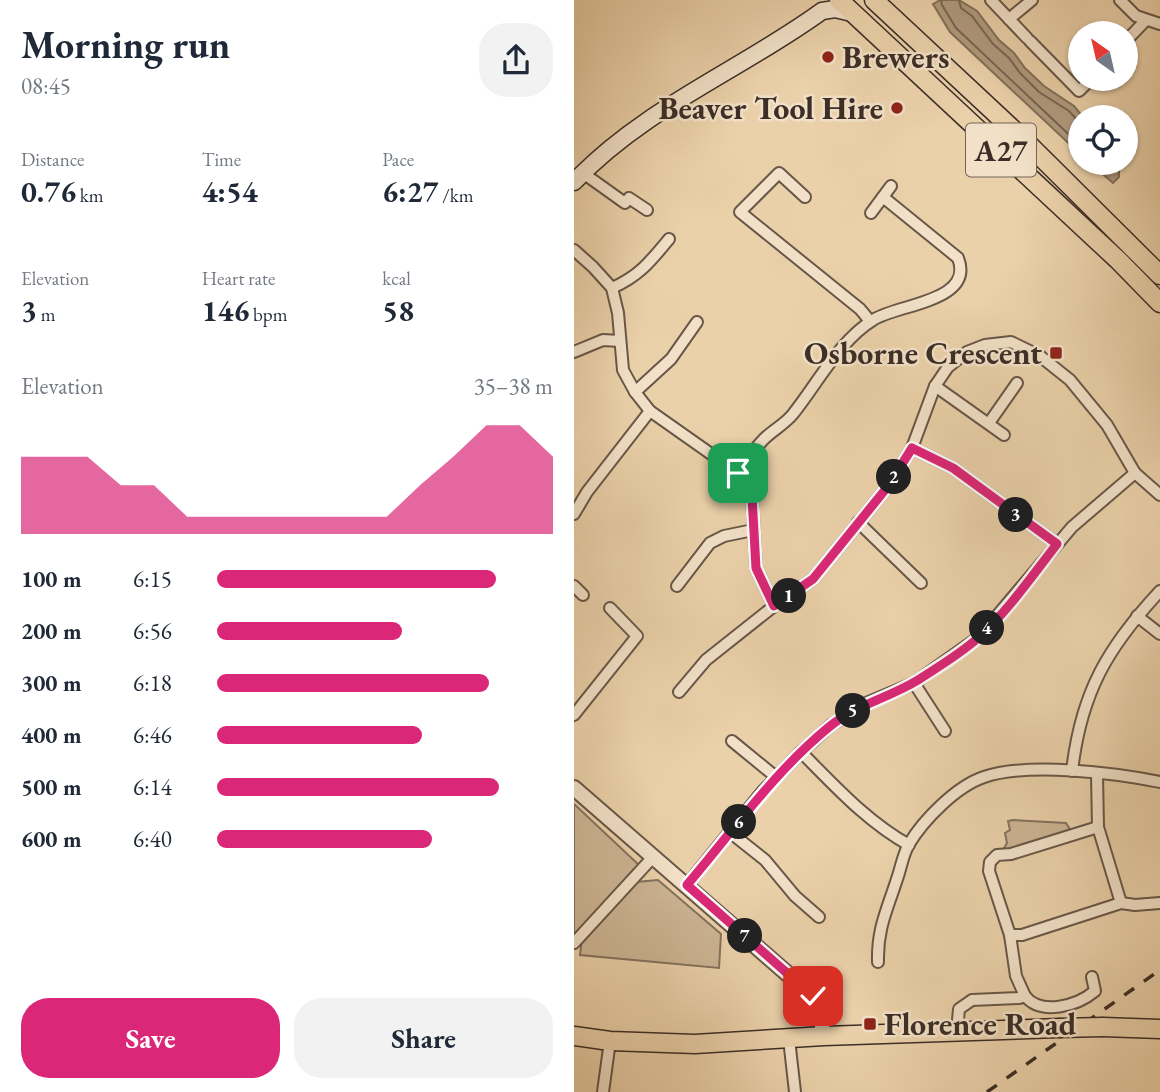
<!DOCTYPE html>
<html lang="en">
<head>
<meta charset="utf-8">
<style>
  :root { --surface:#fff; --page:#f2f2f3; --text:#1f2937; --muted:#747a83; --accent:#db2777 }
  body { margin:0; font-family:"EB Garamond",serif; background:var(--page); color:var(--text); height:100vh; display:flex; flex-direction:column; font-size:26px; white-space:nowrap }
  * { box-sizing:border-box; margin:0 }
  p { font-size:23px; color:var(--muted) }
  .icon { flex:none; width:38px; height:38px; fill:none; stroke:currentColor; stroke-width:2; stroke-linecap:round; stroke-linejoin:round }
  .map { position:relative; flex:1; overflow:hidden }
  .side { display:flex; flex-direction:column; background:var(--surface); width:574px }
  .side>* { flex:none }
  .needle { width:46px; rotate:326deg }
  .tools { position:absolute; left:494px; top:21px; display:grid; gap:14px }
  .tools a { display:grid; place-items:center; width:70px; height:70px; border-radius:50%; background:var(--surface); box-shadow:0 2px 5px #0004; font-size:35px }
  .pin { position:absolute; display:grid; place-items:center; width:60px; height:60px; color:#fff; margin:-30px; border-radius:14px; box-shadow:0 4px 10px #0006 }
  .km { position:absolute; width:35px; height:35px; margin:-18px; border-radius:50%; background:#222; color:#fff; font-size:19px; line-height:35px; text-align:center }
  .round { display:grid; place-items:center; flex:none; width:74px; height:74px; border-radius:28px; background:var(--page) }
  .head { display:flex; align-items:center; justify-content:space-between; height:119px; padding:0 21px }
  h1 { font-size:38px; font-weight:700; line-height:52px }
  .stats { display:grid; grid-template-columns:repeat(3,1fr); gap:10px; height:119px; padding:7px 21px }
  .stats div { display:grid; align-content:center }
  .stats b { font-size:30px; font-weight:700 }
  .stats small { font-size:19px; font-weight:400 }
  .stats p { font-size:19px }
  .chart { height:196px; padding:14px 21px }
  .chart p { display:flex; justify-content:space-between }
  .chart svg { width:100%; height:126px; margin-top:7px; fill:var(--accent); opacity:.7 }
  .cta { display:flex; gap:14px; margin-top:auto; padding:14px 21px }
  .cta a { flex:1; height:80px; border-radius:28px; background:var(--accent); color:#fff; font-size:28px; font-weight:700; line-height:80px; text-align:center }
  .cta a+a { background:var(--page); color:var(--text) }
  ul { padding:0 21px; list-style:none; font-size:23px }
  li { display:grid; grid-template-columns:112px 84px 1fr; align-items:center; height:52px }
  li i { height:18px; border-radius:9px; background:var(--accent) }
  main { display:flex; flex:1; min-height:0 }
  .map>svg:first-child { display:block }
  .green { fill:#cdb594; stroke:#84725e; stroke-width:2 }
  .water { fill:#b09a7d; stroke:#826f5b; stroke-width:2 }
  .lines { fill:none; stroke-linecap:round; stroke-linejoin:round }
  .shore { stroke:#766452; stroke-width:2 }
  .minor-casing { stroke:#685748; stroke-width:14 }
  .tertiary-casing { stroke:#685748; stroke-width:18 }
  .secondary-casing { stroke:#3c2e27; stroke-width:19 }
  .primary-casing { stroke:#3c2e27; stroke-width:21 }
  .trunk-casing { stroke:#3c2e27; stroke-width:21 }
  .minor { stroke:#f2e1c8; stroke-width:10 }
  .tertiary { stroke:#f2e1c8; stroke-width:14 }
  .secondary { stroke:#f2e1c8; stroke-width:16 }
  .primary { stroke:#ebd1aa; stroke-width:18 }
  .trunk { stroke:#ebd1aa; stroke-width:18 }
  .rail { stroke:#3c2e27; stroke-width:3.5; stroke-dasharray:12 12; stroke-linecap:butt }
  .primary-bridge-casing { stroke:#3c2e27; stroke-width:21; stroke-linecap:butt }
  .primary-bridge { stroke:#ebd1aa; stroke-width:18 }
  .route-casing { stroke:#fff; stroke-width:14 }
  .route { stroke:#db2777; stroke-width:9 }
  .poi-dot { fill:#8f2418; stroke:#f2e1c8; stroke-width:2.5 }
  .labels { text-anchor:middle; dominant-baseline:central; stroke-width:5; stroke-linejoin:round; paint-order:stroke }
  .shield { fill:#f2e1c8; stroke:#736457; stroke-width:2 }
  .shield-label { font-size:30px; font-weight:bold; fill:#3c2e27 }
  .poi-label { font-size:32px; font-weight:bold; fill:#3c2e27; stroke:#f2e1c8; text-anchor:start }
</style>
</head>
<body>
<main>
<section class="side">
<div class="head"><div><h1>Morning run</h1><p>08:45</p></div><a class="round"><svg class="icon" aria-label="share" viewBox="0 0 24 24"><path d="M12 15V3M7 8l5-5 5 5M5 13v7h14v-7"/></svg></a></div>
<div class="stats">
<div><p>Distance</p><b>0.76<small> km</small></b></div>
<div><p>Time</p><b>4:54</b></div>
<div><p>Pace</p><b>6:27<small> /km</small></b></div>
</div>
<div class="stats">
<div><p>Elevation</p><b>3<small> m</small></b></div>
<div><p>Heart rate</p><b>146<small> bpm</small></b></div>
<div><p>kcal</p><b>58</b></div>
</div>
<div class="chart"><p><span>Elevation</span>35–38 m</p>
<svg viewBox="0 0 160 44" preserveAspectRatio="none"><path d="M0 44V17L10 17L20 17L30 27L40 27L50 38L60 38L70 38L80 38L90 38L100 38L110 38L120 27L130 17L140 6L150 6L160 17V44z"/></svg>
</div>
<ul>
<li><b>100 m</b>6:15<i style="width:83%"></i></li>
<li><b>200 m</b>6:56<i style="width:55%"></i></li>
<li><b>300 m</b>6:18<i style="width:81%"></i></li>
<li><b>400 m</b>6:46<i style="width:61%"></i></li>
<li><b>500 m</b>6:14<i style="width:84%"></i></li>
<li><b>600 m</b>6:40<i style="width:64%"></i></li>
</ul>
<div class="cta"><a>Save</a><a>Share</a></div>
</section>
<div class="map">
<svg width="586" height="1092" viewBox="0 0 586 1092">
  <rect width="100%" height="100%" fill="#ebd1aa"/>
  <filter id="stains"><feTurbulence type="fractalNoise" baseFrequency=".00286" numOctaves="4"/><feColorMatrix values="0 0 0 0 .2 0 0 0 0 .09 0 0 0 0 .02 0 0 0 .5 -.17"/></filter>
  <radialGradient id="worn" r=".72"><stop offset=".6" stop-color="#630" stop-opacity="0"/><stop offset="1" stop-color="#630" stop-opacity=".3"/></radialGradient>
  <g class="green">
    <path d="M 0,804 L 65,865 L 0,936 Z"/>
    <path d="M 439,820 L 492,823 L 497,831 L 438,850 L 429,850 L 433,843 L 431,833 L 436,830 L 434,821 Z"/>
    <path d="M 84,880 L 147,934 L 145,968 L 6,955 L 8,939 L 62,882 Z"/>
  </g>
  <g class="water">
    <path d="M 366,0 L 385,0 L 403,11 L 425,40 L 440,53 L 451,68 L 470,86 L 500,106 L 509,117 L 506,117 L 506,154 L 376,32 L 359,4 Z"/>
    <path d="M 516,163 L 545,163 L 545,177 L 539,183 Z"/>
  </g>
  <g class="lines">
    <g class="shore">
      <path d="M 367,0 L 368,5 L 382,28 L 506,145"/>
      <path d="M 385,0 L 387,8 L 398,16 L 419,44 L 435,58 L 446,73 L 465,92 L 495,111 L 506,123"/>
    </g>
    <g class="minor-casing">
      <g id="minor">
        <path d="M 417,0 L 453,38"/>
        <path d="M 546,0 L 562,16 L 586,24"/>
        <path d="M 435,19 L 458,0"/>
        <path d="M 456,41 L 505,91 L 517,79"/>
        <path d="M 551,42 L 572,20"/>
        <path d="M 9,173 L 51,203 L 55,198 L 73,210"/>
        <path d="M 231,197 L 205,173 L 166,212 L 286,309 L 296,321"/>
        <path d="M 297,213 L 317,186"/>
        <path d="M 0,250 L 19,267 L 38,288 L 44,313 L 49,370 L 61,392 L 76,411 L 164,473 L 178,496 L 182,568 L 200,606"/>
        <path d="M 38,288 C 65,276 76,262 95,239"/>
        <path d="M 0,352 L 29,340 L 46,341"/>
        <path d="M 361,386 L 430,435"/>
        <path d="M 61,392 L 97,359 L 123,322"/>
        <path d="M 415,423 L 443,383"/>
        <path d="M 338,448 L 379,468 L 483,544"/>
        <path d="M 164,473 C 172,462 180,449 190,439 C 199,430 211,424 219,414 C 243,384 266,340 299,320 C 323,304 401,302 384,258 L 309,197"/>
        <path d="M 0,514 L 13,492 L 76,411"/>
        <path d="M 284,522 L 347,583"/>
        <path d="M 0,586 L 9,595"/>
        <path d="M 103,586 L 136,543 L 150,536 L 179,530"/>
        <path d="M 563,616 L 586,634"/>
        <path d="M 340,683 L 371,731"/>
        <path d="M 105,692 L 132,660 L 200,606 L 239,579 L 315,485 L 338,448 L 361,386 L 374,367 L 393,352 L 411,345 L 437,342 L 466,356 L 496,380 L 533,425 L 561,473 L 586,495"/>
        <path d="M 0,715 L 63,636 L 36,608"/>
        <path d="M 158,741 L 202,777"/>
        <path d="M 227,752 C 260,785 293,822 335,845"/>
        <path d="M 498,771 C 507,693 533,648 586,591"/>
        <path d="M 523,774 L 524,827 L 547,903"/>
        <path d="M 157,833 L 191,860 L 221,896 L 245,917"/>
        <path d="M 113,885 L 188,792 L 227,752 L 257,725 L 290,704 L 340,683 L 405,637 L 498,527 L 561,473"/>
        <path d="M 436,935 L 448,935 L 547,903 L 561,905 L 586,903"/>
        <path d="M 0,943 L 79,857"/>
        <path d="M 304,962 C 303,929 313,910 323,879 C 327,868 329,854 335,844 C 350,819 383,786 410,777 C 454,762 541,773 586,782"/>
        <path d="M 451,996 C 467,1016 503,1006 521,991 L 518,977"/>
        <path d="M 383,1031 L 385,1009 L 398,1000 L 445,998 L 451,996 L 442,976 L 436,935 L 415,871 L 416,862 L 423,855 L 437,854 L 524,827"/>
        <path d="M 215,1039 L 221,1092"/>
        <path d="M 29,1092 L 36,1041"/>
      </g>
    </g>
    <g class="tertiary-casing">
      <path id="tertiary" d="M 0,788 L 239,996 L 244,1006 L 250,1036"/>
    </g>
    <g class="secondary-casing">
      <path id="secondary" d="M 0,182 C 70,108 167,70 248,11 L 261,9 L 278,13"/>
    </g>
    <g class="primary-casing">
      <g id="primary">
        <path d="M 529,1027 L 586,1029"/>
        <path d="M 0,1036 L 36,1041 L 121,1044 L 250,1036 L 485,1028"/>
      </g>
    </g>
    <g class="trunk-casing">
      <g id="trunk">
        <path d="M 265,0 L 544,260 L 586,303"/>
        <path d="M 300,0 L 447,137 L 586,275"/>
      </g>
    </g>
    <use href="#minor" class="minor"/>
    <use href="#tertiary" class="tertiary"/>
    <use href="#secondary" class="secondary"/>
    <use href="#primary" class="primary"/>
    <use href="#trunk" class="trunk"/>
    <path class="rail" d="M 413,1092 L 586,970"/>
    <g class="primary-bridge-casing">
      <path id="primary-bridge" d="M 485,1028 L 529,1027"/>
    </g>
    <use href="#primary-bridge" class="primary-bridge"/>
  </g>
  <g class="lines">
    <g class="route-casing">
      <path id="route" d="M 164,473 L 178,496 L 182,568 L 200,606 L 239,579 L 315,485 L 338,448 L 379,468 L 483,544 C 458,576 434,611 404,638 C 386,654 364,667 344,680 C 315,698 281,705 255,727 C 200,772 159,831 113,885 L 239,996"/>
    </g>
    <use href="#route" class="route"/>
  </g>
  <g class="poi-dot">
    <circle cx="254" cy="57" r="7"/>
    <circle cx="323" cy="108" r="7"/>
    <rect x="475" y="346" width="14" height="14" rx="3.5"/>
    <rect x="289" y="1017" width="14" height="14" rx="3.5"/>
  </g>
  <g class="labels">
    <rect class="shield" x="392" y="123.5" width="70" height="53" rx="5"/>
    <g class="shield-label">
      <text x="427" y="150">A27</text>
    </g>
    <g class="poi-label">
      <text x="268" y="57">Brewers</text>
      <text x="309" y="108" text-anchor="end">Beaver Tool Hire</text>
      <text x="468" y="353" text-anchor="end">Osborne Crescent</text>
      <text x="310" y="1024">Florence Road</text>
    </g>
  </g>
  <rect width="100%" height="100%" filter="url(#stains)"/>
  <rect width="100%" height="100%" fill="url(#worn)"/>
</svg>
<div class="tools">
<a><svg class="needle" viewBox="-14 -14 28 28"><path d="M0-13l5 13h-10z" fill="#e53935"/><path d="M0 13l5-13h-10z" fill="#747a83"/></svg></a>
<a><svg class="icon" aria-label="locate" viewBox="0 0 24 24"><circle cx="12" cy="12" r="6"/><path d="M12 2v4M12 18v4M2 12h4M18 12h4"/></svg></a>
</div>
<div class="pin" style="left:164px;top:473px;background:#1e9e55"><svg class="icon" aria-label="arrive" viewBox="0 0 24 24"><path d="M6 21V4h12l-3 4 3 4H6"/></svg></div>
<div class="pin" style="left:239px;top:996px;background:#d93025"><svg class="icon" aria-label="check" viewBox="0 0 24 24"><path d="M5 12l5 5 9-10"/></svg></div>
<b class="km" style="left:215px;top:596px">1</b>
<b class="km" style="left:320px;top:477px">2</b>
<b class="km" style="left:442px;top:515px">3</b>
<b class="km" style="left:413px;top:628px">4</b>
<b class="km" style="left:279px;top:711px">5</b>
<b class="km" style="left:165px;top:822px">6</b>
<b class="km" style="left:171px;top:936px">7</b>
</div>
</main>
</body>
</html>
